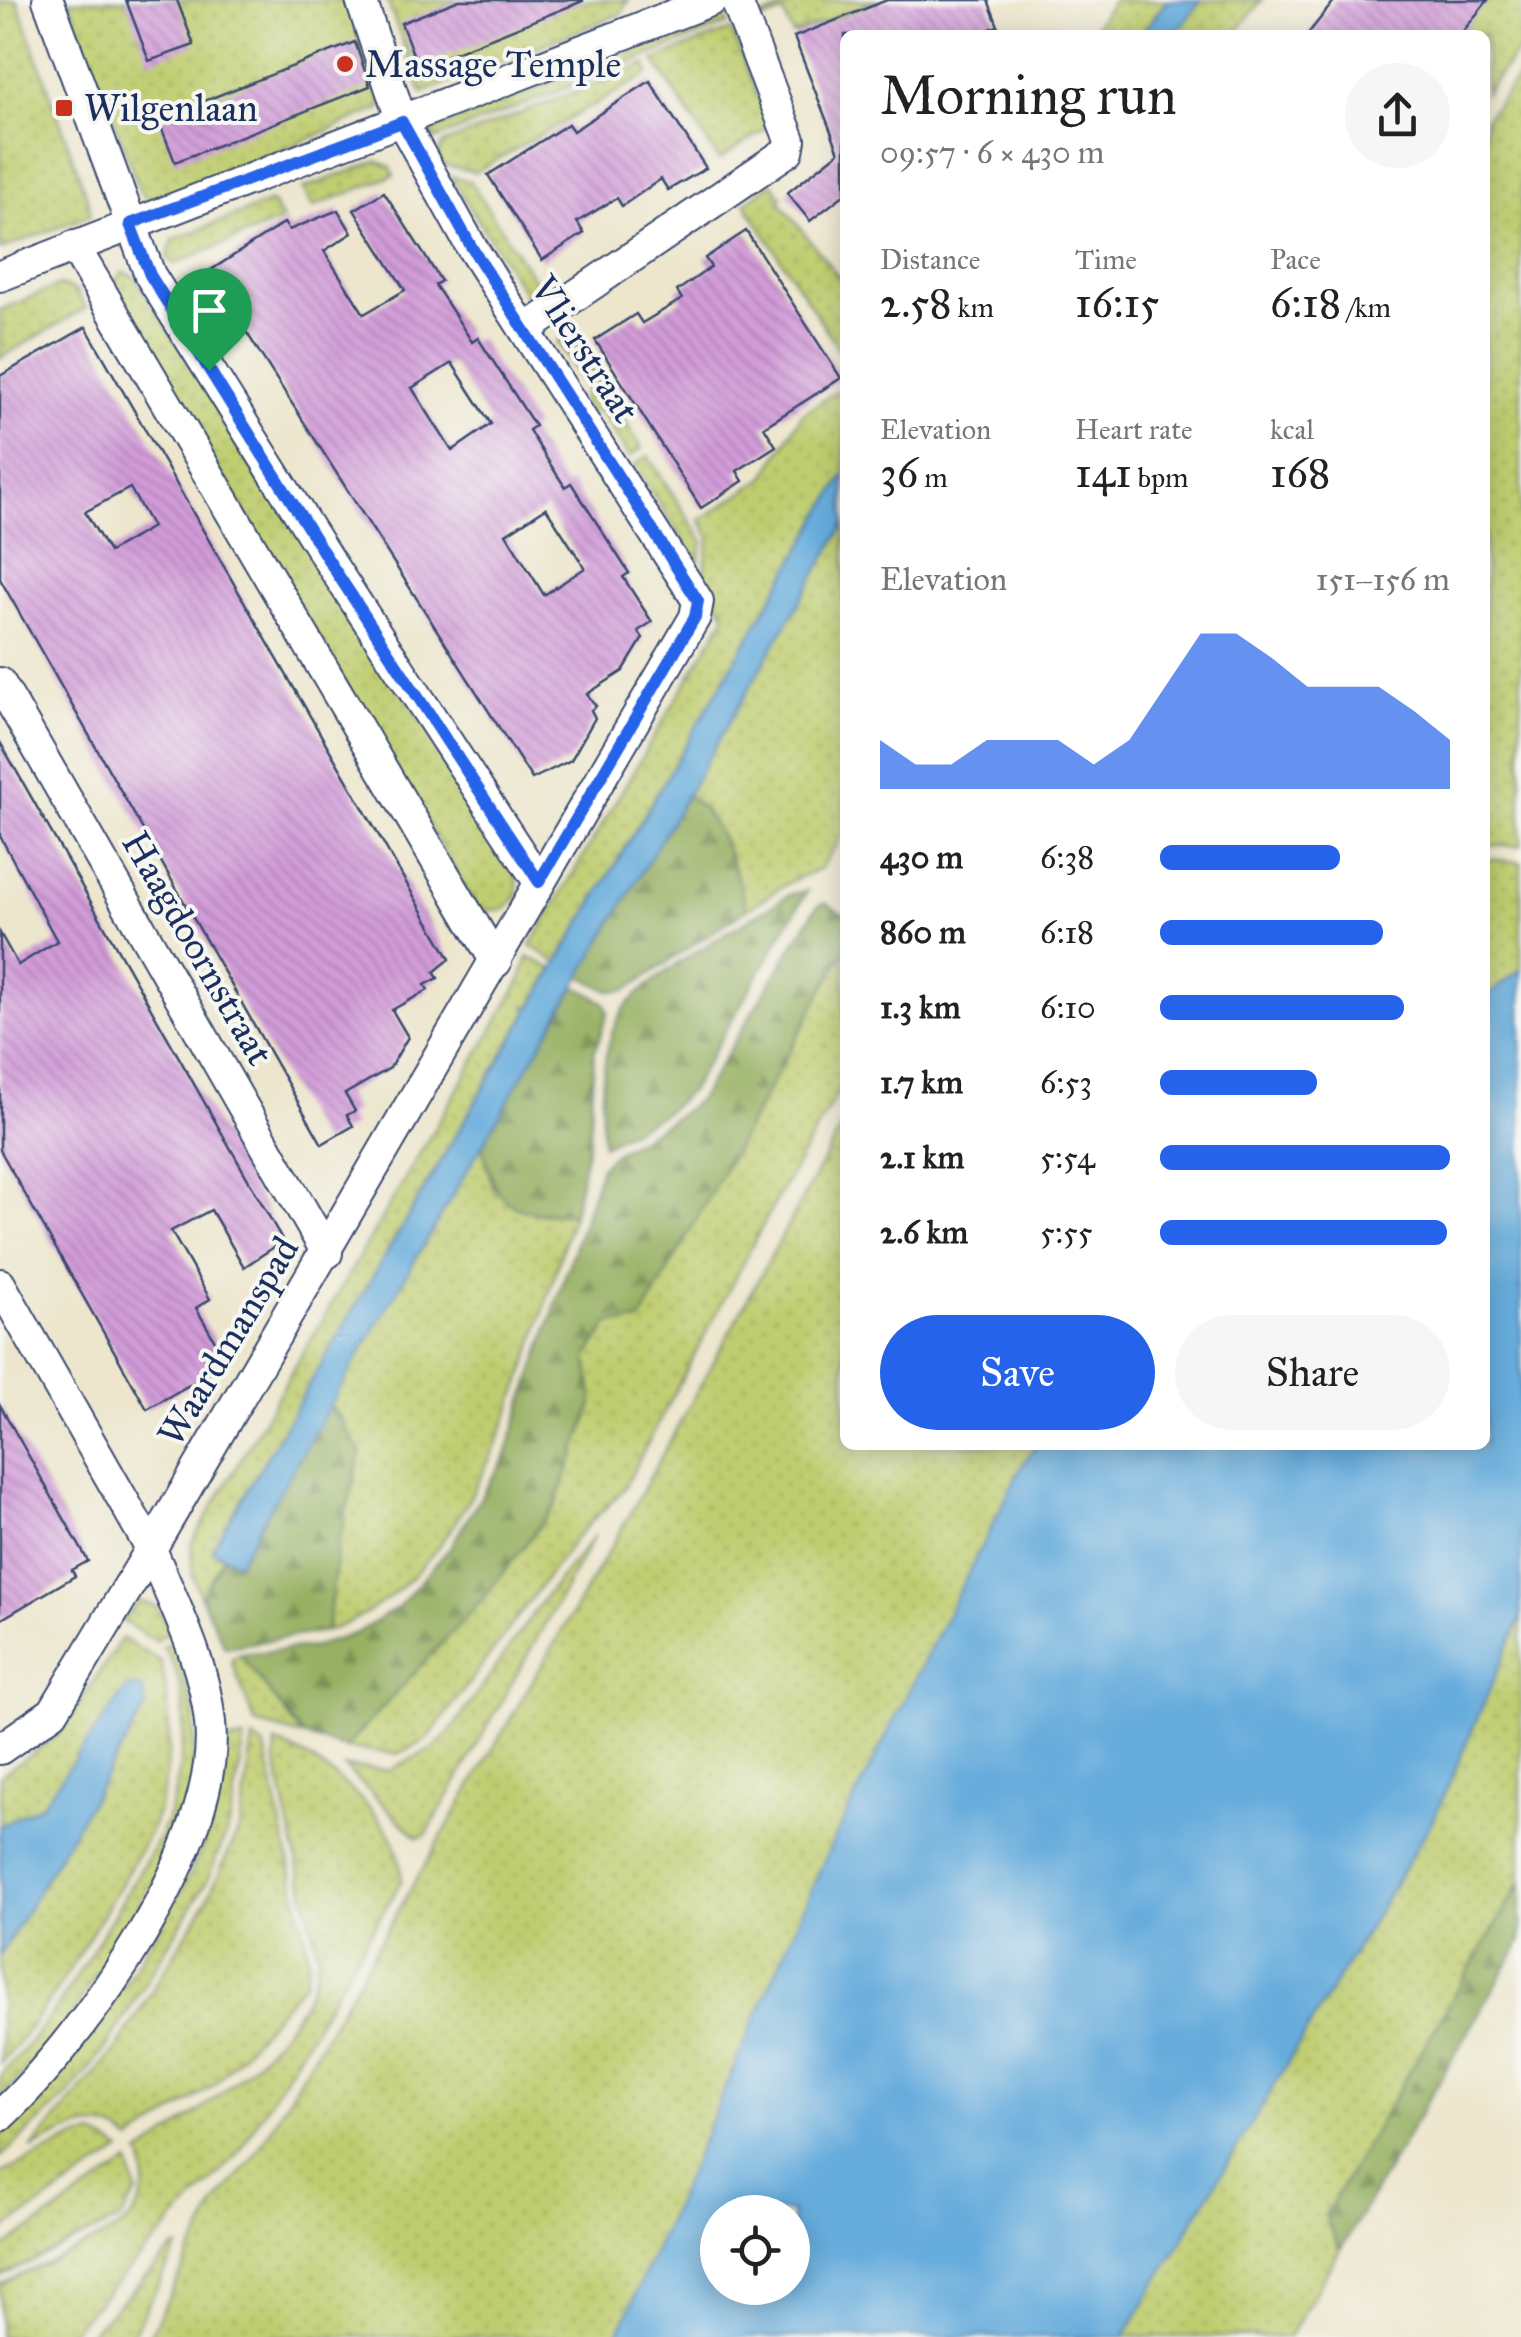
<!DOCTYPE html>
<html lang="en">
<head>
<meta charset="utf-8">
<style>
  :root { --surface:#fff; --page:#f6f6f6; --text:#222; --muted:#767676; --accent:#2563eb }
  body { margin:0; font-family:"IM FELL Great Primer",serif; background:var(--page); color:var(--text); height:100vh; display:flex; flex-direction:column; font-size:38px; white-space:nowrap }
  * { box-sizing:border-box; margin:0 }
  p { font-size:32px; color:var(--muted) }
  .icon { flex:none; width:55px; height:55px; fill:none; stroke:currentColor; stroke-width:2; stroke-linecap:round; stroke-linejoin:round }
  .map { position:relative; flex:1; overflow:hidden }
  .details { position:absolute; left:840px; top:30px; width:650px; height:1420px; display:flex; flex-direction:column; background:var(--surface); border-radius:15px; box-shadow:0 5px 25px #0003 }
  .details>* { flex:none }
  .fabs { position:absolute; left:700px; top:2195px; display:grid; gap:20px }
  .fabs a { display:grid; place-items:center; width:110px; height:110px; border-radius:50%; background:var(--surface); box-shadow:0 5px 25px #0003; font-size:50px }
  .pin { position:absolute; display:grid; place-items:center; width:85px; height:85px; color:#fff; margin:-102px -42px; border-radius:50% 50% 50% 0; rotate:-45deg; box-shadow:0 0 10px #0007 }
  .pin .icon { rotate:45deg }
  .round { display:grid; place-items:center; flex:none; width:105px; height:105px; border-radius:52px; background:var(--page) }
  .headline { display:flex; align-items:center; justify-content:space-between; height:170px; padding:0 40px }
  h1 { font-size:55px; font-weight:600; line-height:75px }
  .metrics { display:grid; grid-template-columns:repeat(3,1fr); gap:15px; height:170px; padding:10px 40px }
  .metrics div { display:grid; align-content:center }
  .metrics b { font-size:42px; font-weight:600 }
  .metrics small { font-size:28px; font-weight:400 }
  .metrics p { font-size:28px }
  .chart { height:280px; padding:20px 40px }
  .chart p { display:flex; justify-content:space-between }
  .chart svg { width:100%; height:180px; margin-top:10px; fill:var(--accent); opacity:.7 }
  .button { display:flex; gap:20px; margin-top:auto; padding:20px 40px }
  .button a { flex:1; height:115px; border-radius:60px; background:var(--accent); color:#fff; font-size:40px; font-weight:600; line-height:115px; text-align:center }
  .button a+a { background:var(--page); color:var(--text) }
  ul { padding:0 40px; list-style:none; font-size:32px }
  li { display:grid; grid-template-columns:160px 120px 1fr; align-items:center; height:75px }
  li i { height:25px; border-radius:12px; background:var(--accent) }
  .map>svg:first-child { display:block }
  .grass { fill:url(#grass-dots); stroke:#6d7e66; stroke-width:2.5 }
  .forest { fill:url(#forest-firs); stroke:#597060; stroke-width:2.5 }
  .water { fill:#66acdc; stroke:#406e9d; stroke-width:2.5; fill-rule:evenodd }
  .building { fill:url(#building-back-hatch); fill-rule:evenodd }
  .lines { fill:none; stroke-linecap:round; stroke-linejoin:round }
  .minor-casing { stroke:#3a4a6f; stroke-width:34 }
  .minor { stroke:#fff; stroke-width:30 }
  .route-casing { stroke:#fff; stroke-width:20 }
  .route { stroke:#2563eb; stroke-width:12 }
  .poi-dot { fill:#c8321e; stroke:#f6f6f2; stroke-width:4 }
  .labels { text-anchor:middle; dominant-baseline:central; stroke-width:8; stroke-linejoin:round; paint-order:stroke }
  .poi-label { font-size:38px; fill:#1b2f5e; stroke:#f6f6f2; text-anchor:start }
  .street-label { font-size:38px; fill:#1b2f5e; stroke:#f6f6f2 }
</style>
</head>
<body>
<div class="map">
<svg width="1521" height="2337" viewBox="0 0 1521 2337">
  <defs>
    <pattern id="grass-dots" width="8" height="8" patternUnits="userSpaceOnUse" patternTransform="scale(2.5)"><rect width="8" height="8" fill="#bfcd6f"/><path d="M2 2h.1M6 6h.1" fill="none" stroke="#a4b063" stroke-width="1.8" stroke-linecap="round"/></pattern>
    <pattern id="forest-firs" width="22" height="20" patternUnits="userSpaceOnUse" patternTransform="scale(2.5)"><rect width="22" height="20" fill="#97b062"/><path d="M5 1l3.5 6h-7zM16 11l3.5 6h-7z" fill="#7a9054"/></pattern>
    <pattern id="building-back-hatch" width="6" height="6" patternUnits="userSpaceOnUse" patternTransform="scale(2.5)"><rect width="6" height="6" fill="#d39cd9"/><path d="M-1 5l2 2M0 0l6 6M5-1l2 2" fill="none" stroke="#aa80b3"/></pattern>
  </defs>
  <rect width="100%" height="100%" fill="#f6f6f2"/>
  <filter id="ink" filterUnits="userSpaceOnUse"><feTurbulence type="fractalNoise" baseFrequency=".01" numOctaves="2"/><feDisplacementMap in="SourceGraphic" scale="20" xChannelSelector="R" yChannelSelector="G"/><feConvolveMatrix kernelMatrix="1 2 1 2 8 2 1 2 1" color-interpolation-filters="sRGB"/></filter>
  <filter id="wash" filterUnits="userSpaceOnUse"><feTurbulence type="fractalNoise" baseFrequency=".0048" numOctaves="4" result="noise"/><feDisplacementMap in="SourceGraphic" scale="40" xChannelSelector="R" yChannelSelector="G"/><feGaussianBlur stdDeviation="2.25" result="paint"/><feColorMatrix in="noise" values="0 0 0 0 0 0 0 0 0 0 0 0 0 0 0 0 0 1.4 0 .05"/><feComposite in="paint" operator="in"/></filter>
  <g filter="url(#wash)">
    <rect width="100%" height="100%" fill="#ede6cd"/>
    <g class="grass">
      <path d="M 0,0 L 17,0 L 89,203 L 90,215 L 0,250 Z"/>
      <path d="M 69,0 L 346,0 L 382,97 L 381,108 L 225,175 L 148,200 L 140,192 Z"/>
      <path d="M 387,0 L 628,0 L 621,14 L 422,93 Z"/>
      <path d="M 805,0 L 879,0 L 793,35 L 784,13 L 758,22 L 757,19 Z"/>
      <path d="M 1114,0 L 1167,0 L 1141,35 L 1088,35 Z"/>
      <path d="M 1201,0 L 1262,0 L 1234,35 L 1175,35 Z"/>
      <path d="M 1390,0 L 1521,0 L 1521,47 L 1485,93 L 1485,35 L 1369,35 Z"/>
      <path d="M 724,14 L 728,24 L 434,140 L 430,131 Z"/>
      <path d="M 731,30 L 770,126 L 719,160 L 654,60 Z"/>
      <path d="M 645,64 L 649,74 L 475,172 L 444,165 L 437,156 L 443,144 Z"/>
      <path d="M 1521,74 L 1521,846 L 1485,845 L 1485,119 Z"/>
      <path d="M 377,161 L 391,167 L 394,175 L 313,207 L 303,189 Z"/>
      <path d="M 450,176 L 470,181 L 541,290 L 528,299 Z"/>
      <path d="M 772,183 L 782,197 L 779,201 L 845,285 L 845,359 L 745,203 Z"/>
      <path d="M 271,202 L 283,220 L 174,264 L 167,258 L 173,240 Z"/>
      <path d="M 123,272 L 135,277 L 516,868 L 518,895 L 506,909 L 479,911 L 163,376 L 114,282 Z"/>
      <path d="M 60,285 L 76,291 L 86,308 L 0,358 L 0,310 Z"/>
      <path d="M 569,335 L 642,448 L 629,457 L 601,413 L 588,410 L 582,400 L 587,388 L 557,342 Z"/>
      <path d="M 845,386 L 845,474 L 557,963 L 531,945 L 726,615 L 703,578 L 710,537 L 700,520 L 764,478 L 803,413 Z"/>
      <path d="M 648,456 L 703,541 L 698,563 L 634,465 Z"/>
      <path d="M 845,524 L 845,832 L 820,869 L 791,881 L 747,909 C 734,870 722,817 686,795 Z"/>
      <path d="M 1485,859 L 1521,862 L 1521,969 L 1485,998 Z"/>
      <path d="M 845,950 L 845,1080 L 772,1208 L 623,1490 L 578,1535 L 427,1740 L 398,1754 L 345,1748 L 484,1597 L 555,1506 L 593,1404 L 587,1357 L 609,1323 L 640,1321 Z"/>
      <path d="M 528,957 L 553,969 L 212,1550 L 223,1558 L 201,1597 L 193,1577 L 191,1544 L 519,984 Z"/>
      <path d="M 845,1121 L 845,1445 L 1037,1445 L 1024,1462 L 827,1854 L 617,2337 L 149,2337 L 215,2205 L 254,2157 L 625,1523 Z"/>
      <path d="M 482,1144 L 493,1189 L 533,1213 L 573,1214 C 529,1352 482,1579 327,1631 L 344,1421 L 329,1405 Z"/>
      <path d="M 595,1535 L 427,1834 L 418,1838 L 344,1767 L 389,1770 L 433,1749 L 456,1724 L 543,1599 Z"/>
      <path d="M 139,1601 L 157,1607 L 171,1631 L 155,1641 L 122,1621 Z"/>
      <path d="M 1521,1617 L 1521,1882 L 1326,2215 L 1340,2250 L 1289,2337 L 1124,2337 L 1434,1818 Z"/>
      <path d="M 122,1638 L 161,1662 C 171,1708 173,1761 159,1807 C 149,1839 129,1868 113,1897 C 78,1955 47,2013 0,2063 L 0,1956 L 146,1707 L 60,1780 L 42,1804 L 0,1826 L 0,1776 L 59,1734 Z"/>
      <path d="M 174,1640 L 195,1716 L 193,1789 L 164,1865 L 58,2037 L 0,2099 L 0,2075 C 53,2023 89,1956 127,1892 C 142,1865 161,1841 170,1810 C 184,1762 195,1689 163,1647 Z"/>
      <path d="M 240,1654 L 303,1736 L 255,1723 L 231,1659 Z"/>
      <path d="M 245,1739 L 229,1827 L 207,1881 L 105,2049 L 68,2095 L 0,2158 L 0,2137 C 60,2084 99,2025 141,1957 C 183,1889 221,1830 224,1748 L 231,1741 Z"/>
      <path d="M 253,1739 L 265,1747 L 306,1940 L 309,1965 L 305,1981 L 215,2084 L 131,2142 C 101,2110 62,2134 31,2149 L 117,2048 L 207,1900 L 240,1827 Z"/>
      <path d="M 276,1743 C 315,1756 377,1805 394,1842 C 400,1853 400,1867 402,1880 L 238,2154 L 65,2337 L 0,2337 L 0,2285 C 32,2268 104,2241 128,2221 C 144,2206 150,2173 140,2154 C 197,2116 317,2027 318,1954 L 275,1759 Z"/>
      <path d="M 94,2135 L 122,2151 L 0,2232 L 0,2174 L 77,2138 Z"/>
      <path d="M 129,2163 L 137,2193 L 121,2219 L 0,2277 L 0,2250 Z"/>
      <path d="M 178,2248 L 131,2337 L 86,2337 L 173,2249 Z"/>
    </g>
    <g class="forest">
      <path d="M 686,795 C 722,817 734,870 747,909 L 626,990 L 609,991 L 581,976 Z"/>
      <path d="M 807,891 L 691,1090 L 666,1112 L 603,1145 C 600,1105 600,1052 620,1015 C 640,979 752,919 791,894 Z"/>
      <path d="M 825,903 L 845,915 L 845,950 L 640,1321 L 609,1323 L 587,1357 L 593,1404 L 555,1506 L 484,1597 L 345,1748 L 303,1736 L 240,1654 L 314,1647 L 357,1633 L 398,1607 L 449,1549 L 505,1458 L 601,1167 C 618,1143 675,1126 702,1095 L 817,906 Z"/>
      <path d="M 576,986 L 604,1002 L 608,1012 L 594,1053 L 589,1139 L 573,1214 C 507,1212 497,1208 482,1144 Z"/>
      <path d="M 329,1405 L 361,1452 L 338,1545 L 327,1631 L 225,1647 L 201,1597 L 223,1558 L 238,1563 Z"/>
      <path d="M 1521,1882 L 1521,1942 L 1340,2250 L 1325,2215 Z"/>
    </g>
    <g class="water">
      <path d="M 1167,0 L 1201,0 L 1175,35 L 1141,35 Z"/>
      <path d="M 845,474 L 845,524 L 238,1563 L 212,1550 L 528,1013 L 527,1006 L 531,1008 Z"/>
      <path d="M 1521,969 L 1521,1617 L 1434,1818 L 1124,2337 L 617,2337 L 827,1854 L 1024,1462 L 1037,1445 L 1485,1445 L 1485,998 ZM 718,2212 L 792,2212 L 792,2288 L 718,2288 Z"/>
      <path d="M 136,1686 L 144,1691 L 146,1707 L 0,1956 L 0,1826 L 42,1804 L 127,1688 Z"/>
    </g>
    <g id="blocks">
      <g class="building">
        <path d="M 126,0 L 177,0 L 194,45 L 149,61 Z"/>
        <path d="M 459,0 L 583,0 L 583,1 L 418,67 L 401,23 Z"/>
        <path d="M 887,0 L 988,0 L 998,26 L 990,29 L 992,35 L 845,35 L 845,194 L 810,221 L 787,193 L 839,152 L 794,37 Z"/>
        <path d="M 1335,0 L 1488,0 L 1460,35 L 1307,35 Z"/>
        <path d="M 355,42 L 370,86 L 175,162 L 158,119 Z"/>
        <path d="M 650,81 L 706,168 L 668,190 L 661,179 L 622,206 L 617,198 L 577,222 L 584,233 L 542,260 L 488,175 L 568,124 L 573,131 Z"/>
        <path d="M 384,192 L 441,281 L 435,285 L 451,309 L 472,342 L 478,338 L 535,426 L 529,430 L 543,453 L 565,487 L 571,483 L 629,573 L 623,577 L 652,622 L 638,631 L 643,638 L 623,671 L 587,694 L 596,706 L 591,710 L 595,718 L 571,760 L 532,779 L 208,272 L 284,223 L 289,230 L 338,210 L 352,233 L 324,251 L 364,314 L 405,290 L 354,210 ZM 452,363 L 491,424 L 452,451 L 412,388 ZM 546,508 L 585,568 L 544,595 L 506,534 Z"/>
        <path d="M 746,231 L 841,378 L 764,427 L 776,446 L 737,471 L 743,481 L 701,508 L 595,340 L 636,314 L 642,323 L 682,299 L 677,291 L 711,267 L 705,258 Z"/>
        <path d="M 86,327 L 450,959 L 434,972 L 438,978 L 425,985 L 428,990 L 392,1010 L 408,1037 L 390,1068 L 345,1094 L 355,1111 L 347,1115 L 353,1126 L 322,1144 L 0,579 L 0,376 ZM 130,488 L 152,527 L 109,552 L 85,512 Z"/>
        <path d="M 0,742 L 283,1241 L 244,1267 L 211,1210 L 171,1231 L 210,1299 L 196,1308 L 222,1353 L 210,1373 L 147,1409 L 0,1150 L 0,933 L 18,965 L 57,941 L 0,836 Z"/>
        <path d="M 0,1405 L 88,1561 L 72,1570 L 75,1576 L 0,1620 Z"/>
      </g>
    </g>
  </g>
  <g filter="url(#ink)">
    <use href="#blocks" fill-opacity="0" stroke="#3a4a6f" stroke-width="2.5"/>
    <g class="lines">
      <g class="minor-casing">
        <g id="minor">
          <path d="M 48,0 L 150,275 L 327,558 L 539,882"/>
          <path d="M 74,246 L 496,962"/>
          <path d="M 0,276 L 712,0"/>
          <path d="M 525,330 L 788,151 L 790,140 L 736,0"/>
          <path d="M 0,683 L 327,1253"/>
          <path d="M 0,1284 L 151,1549 L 53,1712 L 0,1749"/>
          <path d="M 0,2116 C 85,2037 223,1842 210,1722 C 204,1661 174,1605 151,1549 L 695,617 L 698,601 L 472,248 L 402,122 L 361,0"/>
        </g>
      </g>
      <use href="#minor" class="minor"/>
    </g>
  </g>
  <g class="lines" filter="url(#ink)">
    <g class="route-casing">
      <path id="route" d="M 402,122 L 472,248 L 698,601 L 695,617 L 539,882 L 327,558 L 150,275 L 130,224 Z"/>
    </g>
    <use href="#route" class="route"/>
  </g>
  <g class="poi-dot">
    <circle cx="345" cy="64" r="10"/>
    <rect x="54" y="98" width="20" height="20" rx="5"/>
  </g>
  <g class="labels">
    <g class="poi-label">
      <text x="365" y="64">Massage Temple</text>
      <text x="84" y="108">Wilgenlaan</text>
    </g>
    <g class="street-label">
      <text transform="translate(585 349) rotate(57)">Vlierstraat</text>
      <text transform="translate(198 948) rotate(60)">Haagdoornstraat</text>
      <text transform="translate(228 1341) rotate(-59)">Waardmanspad</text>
    </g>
  </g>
</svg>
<div class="fabs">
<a><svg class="icon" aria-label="locate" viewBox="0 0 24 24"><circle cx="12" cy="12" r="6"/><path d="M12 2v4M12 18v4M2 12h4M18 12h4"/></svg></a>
</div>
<div class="pin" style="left:209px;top:370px;background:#1e9e55"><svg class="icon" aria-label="arrive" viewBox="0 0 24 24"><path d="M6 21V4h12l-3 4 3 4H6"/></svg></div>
<section class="details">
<div class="headline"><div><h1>Morning run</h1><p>09:57 · 6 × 430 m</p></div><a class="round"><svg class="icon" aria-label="share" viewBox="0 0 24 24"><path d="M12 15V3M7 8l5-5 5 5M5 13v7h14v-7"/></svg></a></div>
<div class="metrics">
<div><p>Distance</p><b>2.58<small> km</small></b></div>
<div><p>Time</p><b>16:15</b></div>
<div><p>Pace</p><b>6:18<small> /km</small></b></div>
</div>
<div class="metrics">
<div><p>Elevation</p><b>36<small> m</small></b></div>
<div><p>Heart rate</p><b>141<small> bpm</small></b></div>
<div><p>kcal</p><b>168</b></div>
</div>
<div class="chart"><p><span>Elevation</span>151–156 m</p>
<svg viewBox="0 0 160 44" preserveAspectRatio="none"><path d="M0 44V32L10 38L20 38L30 32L40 32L50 32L60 38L70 32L80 19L90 6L100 6L110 12L120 19L130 19L140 19L150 25L160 32V44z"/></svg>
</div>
<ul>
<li><b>430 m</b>6:38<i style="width:62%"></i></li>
<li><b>860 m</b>6:18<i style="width:77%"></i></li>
<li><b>1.3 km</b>6:10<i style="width:84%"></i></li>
<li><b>1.7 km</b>6:53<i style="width:54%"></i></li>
<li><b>2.1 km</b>5:54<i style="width:100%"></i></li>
<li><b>2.6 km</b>5:55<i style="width:99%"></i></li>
</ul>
<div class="button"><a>Save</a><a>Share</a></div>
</section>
</div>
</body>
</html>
